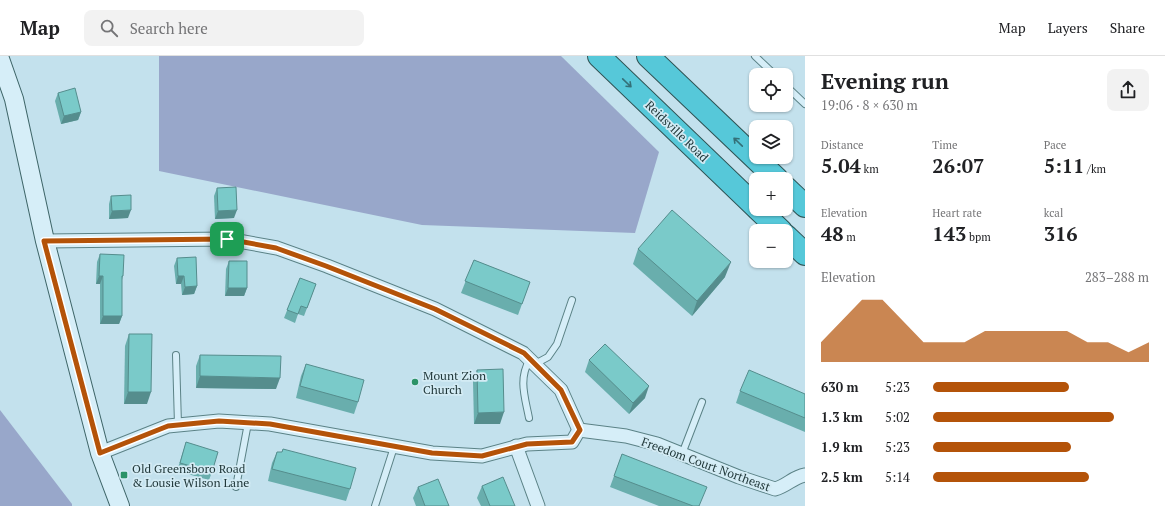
<!DOCTYPE html>
<html lang="en">
<head>
<meta charset="utf-8">
<style>
  :root { --surface:#fff; --page:#f2f2f2; --text:#202124; --muted:#757577; --line:#e0e0e0; --accent:#b45309 }
  body { margin:0; font-family:"PT Serif",serif; background:var(--page); color:var(--text); height:100vh; display:flex; flex-direction:column; font-size:15px; white-space:nowrap }
  * { box-sizing:border-box; margin:0 }
  p { font-size:13px; color:var(--muted) }
  .icon { flex:none; width:22px; height:22px; fill:none; stroke:currentColor; stroke-width:2; stroke-linecap:round; stroke-linejoin:round }
  .map { position:relative; flex:1; overflow:hidden }
  .side { display:flex; flex-direction:column; background:var(--surface); width:360px }
  .side>* { flex:none }
  .buttons { position:absolute; left:749px; top:12px; display:grid; gap:8px }
  .buttons a { display:grid; place-items:center; width:44px; height:44px; border-radius:8px; background:var(--surface); box-shadow:0 1px 3px #0004; font-size:20px }
  .pin { position:absolute; display:grid; place-items:center; width:34px; height:34px; color:#fff; margin:-17px; border-radius:8px; box-shadow:0 2px 6px #0006 }
  .round { display:grid; place-items:center; flex:none; width:42px; height:42px; border-radius:8px; background:var(--page) }
  .overview { display:flex; align-items:center; justify-content:space-between; height:68px; padding:0 16px }
  h1 { font-size:22px; font-weight:600; line-height:30px }
  .figures { display:grid; grid-template-columns:repeat(3,1fr); gap:6px; height:68px; padding:4px 16px }
  .figures div { display:grid; align-content:center }
  .figures b { font-size:20px; font-weight:600 }
  .figures small { font-size:11px; font-weight:400 }
  .figures p { font-size:11px }
  .chart { height:112px; padding:8px 16px }
  .chart p { display:flex; justify-content:space-between }
  .chart svg { width:100%; height:72px; margin-top:4px; fill:var(--accent); opacity:.7 }
  ul { padding:0 16px; list-style:none; font-size:13px }
  li { display:grid; grid-template-columns:64px 48px 1fr; align-items:center; height:30px }
  li i { height:10px; border-radius:5px; background:var(--accent) }
  header { display:flex; align-items:center; gap:24px; box-sizing:border-box; height:56px; padding:0 20px; background:var(--surface); border-bottom:1px solid var(--line) }
  header strong { font-size:19px }
  nav { display:flex; gap:22px; margin-inline-start:auto; font-size:14px }
  .search { width:280px; height:36px; background:var(--page); display:flex; align-items:center; gap:10px; box-sizing:border-box; padding:0 14px; border-radius:8px; color:var(--muted); font-size:15px }
  main { display:flex; flex:1; min-height:0 }
  .map>svg:first-child { display:block }
  .green { fill:#98a7ca }
  .lines { fill:none; stroke-linecap:round; stroke-linejoin:round }
  .lane-casing { stroke:#5b8286; stroke-width:8 }
  .street-casing { stroke:#5b8286; stroke-width:15 }
  .secondary-casing { stroke:#3e6568; stroke-width:20 }
  .highway-casing { stroke:#2f5354; stroke-width:24 }
  .lane { stroke:#d6eef8; stroke-width:6 }
  .street { stroke:#d6eef8; stroke-width:13 }
  .secondary { stroke:#d6eef8; stroke-width:18 }
  .highway { stroke:#56c8d9; stroke-width:22 }
  .wall { fill:#69aead }
  .shaded-wall { fill:#558d8d }
  .building { fill:#7acac9; stroke:#558d8d }
  .oneway { stroke:#347078 }
  .route-casing { stroke:#fff; stroke-width:8 }
  .route { stroke:#b45309; stroke-width:5 }
  .poi-dot { fill:#2c9367; stroke:#d3ebf4; stroke-width:1.5 }
  .labels { text-anchor:middle; dominant-baseline:central; stroke-width:3.5; stroke-linejoin:round; paint-order:stroke }
  .street-label { font-size:12px; fill:#1e3537; stroke:#d3ebf4 }
  .poi-label { font-size:12px; fill:#1e3537; stroke:#d3ebf4; text-anchor:start }
</style>
</head>
<body>
<header>
<strong>Map</strong>
<div class="search"><svg class="icon" aria-label="search" viewBox="0 0 24 24"><circle cx="10" cy="10" r="6"/><path d="M15 15l6 6"/></svg>Search here</div>
<nav><a>Map</a><a>Layers</a><a>Share</a></nav>
</header>
<main>
<div class="map">
<svg width="805" height="450" viewBox="0 0 805 450">
  <rect width="100%" height="100%" fill="#c3e1ed"/>
  <g class="green">
    <path d="M 159,0 L 561,0 L 659,96 L 635,177 L 422,169 L 159,115 Z"/>
    <path d="M 0,354 L 72,448 L 72,450 L 0,450 Z"/>
  </g>
  <g class="lines">
    <g class="lane-casing">
      <g id="lane">
        <path d="M 755,0 L 775,19"/>
        <path d="M 786,30 L 805,48"/>
        <path d="M 176,299 L 178,369"/>
        <path d="M 535,308 L 548,301 L 557,288 L 572,244"/>
        <path d="M 529,362 C 525,341 518,323 530,303"/>
        <path d="M 682,398 L 702,346"/>
        <path d="M 236,431 L 248,367"/>
        <path d="M 375,450 L 394,391"/>
      </g>
    </g>
    <g class="street-casing">
      <g id="street">
        <path d="M 45,185 L 227,183 L 277,192 L 327,210 L 435,253 L 523,297 L 561,334 L 579,374"/>
        <path d="M 579,374 L 626,380 L 657,388 L 739,421 L 775,433 C 787,430 793,421 805,419"/>
        <path d="M 516,390 L 538,450"/>
        <path d="M 100,397 L 168,370 L 219,365 L 270,368 L 432,397 L 482,400 L 527,388 L 572,386 L 579,374"/>
      </g>
    </g>
    <g class="secondary-casing">
      <path id="secondary" d="M 0,3 L 14,43 L 45,185 L 100,397 L 120,450"/>
    </g>
    <g class="highway-casing">
      <g id="highway">
        <path d="M 599,0 L 756,151"/>
        <path d="M 648,0 L 777,123"/>
        <path d="M 786,132 L 805,150"/>
        <path d="M 758,153 L 781,175"/>
        <path d="M 786,180 L 805,198"/>
      </g>
    </g>
    <use href="#lane" class="lane"/>
    <use href="#street" class="street"/>
    <use href="#secondary" class="secondary"/>
    <use href="#highway" class="highway"/>
  </g>
  <g class="wall">
    <path d="M 58,37 L 81,56 L 78,64 L 61,68 L 55,45 Z"/>
    <path d="M 217,132 L 234,162 L 215,163 L 214,140 Z"/>
    <path d="M 111,140 L 128,162 L 109,163 L 109,148 Z"/>
    <path d="M 638,193 L 725,221 L 692,260 L 633,208 Z"/>
    <path d="M 100,198 L 123,220 L 122,224 L 122,260 L 119,268 L 100,268 L 100,228 L 96,228 L 97,206 Z"/>
    <path d="M 177,202 L 197,230 L 194,238 L 182,239 L 181,228 L 176,228 L 174,210 Z"/>
    <path d="M 474,204 L 530,226 L 518,259 L 461,237 Z"/>
    <path d="M 229,205 L 247,232 L 244,240 L 225,240 L 226,213 Z"/>
    <path d="M 300,222 L 316,228 L 304,260 L 298,258 L 295,267 L 284,262 Z"/>
    <path d="M 129,278 L 147,348 L 124,348 L 125,290 Z"/>
    <path d="M 200,299 L 276,333 L 196,332 L 196,310 Z"/>
    <path d="M 589,304 L 645,342 L 629,358 L 585,316 Z"/>
    <path d="M 306,308 L 358,346 L 354,358 L 296,342 L 301,320 Z"/>
    <path d="M 477,314 L 500,368 L 474,368 L 473,326 Z"/>
    <path d="M 740,335 L 805,338 L 805,376 L 736,347 Z"/>
    <path d="M 186,386 L 212,416 L 209,424 L 177,415 Z"/>
    <path d="M 283,393 L 350,433 L 346,445 L 268,425 L 272,407 L 277,396 L 282,396 Z"/>
    <path d="M 622,398 L 700,450 L 659,450 L 610,431 Z"/>
    <path d="M 482,430 L 515,450 L 481,450 L 477,442 Z"/>
    <path d="M 418,431 L 449,450 L 416,450 L 413,442 Z"/>
  </g>
  <g class="shaded-wall">
    <path d="M 81,56 L 78,64 L 61,68 L 64,60 Z"/>
    <path d="M 131,154 L 128,162 L 109,163 L 112,155 Z"/>
    <path d="M 237,154 L 234,162 L 215,163 L 218,155 Z"/>
    <path d="M 731,206 L 725,221 L 692,260 L 697,245 Z"/>
    <path d="M 99,220 L 103,220 L 100,228 L 96,228 Z"/>
    <path d="M 178,220 L 184,220 L 181,228 L 176,228 Z"/>
    <path d="M 197,230 L 194,238 L 182,239 L 185,231 Z"/>
    <path d="M 228,232 L 247,232 L 244,240 L 225,240 Z"/>
    <path d="M 103,260 L 122,260 L 119,268 L 100,268 Z"/>
    <path d="M 200,320 L 280,322 L 276,333 L 196,332 Z"/>
    <path d="M 649,330 L 645,342 L 629,358 L 633,347 Z"/>
    <path d="M 128,336 L 151,336 L 147,348 L 124,348 Z"/>
    <path d="M 504,356 L 500,368 L 474,368 L 478,357 Z"/>
  </g>
  <g class="building">
    <path d="M 75,32 L 81,56 L 64,60 L 58,37 Z"/>
    <path d="M 236,131 L 237,154 L 218,155 L 217,132 Z"/>
    <path d="M 131,139 L 131,154 L 112,155 L 111,140 Z"/>
    <path d="M 672,154 L 731,206 L 697,245 L 638,193 Z"/>
    <path d="M 100,198 L 124,199 L 123,220 L 122,220 L 122,260 L 103,260 L 103,220 L 99,220 Z"/>
    <path d="M 196,201 L 197,230 L 185,231 L 184,220 L 178,220 L 177,202 Z"/>
    <path d="M 474,204 L 530,226 L 522,248 L 465,225 Z"/>
    <path d="M 229,205 L 247,205 L 247,232 L 228,232 Z"/>
    <path d="M 300,222 L 316,228 L 307,252 L 301,250 L 298,258 L 287,254 Z"/>
    <path d="M 129,278 L 152,278 L 151,336 L 128,336 Z"/>
    <path d="M 605,288 L 649,330 L 633,347 L 589,304 Z"/>
    <path d="M 200,299 L 281,300 L 280,322 L 200,320 Z"/>
    <path d="M 306,308 L 364,324 L 358,346 L 300,330 Z"/>
    <path d="M 503,313 L 504,356 L 478,357 L 477,314 Z"/>
    <path d="M 749,314 L 805,338 L 805,362 L 740,335 Z"/>
    <path d="M 186,386 L 218,396 L 212,416 L 180,407 Z"/>
    <path d="M 283,393 L 356,412 L 350,433 L 272,413 L 277,396 L 282,396 Z"/>
    <path d="M 622,398 L 707,431 L 699,450 L 693,450 L 614,420 Z"/>
    <path d="M 503,421 L 515,450 L 490,450 L 482,430 Z"/>
    <path d="M 438,423 L 449,450 L 425,450 L 418,431 Z"/>
  </g>
  <defs><path id="oneway-shaft" d="M-6 0H5M1.5-3L5.5 0L1.5 3" fill="none" stroke-width="1.6" stroke-linecap="round" stroke-linejoin="round"/></defs>
  <g class="oneway">
    <use href="#oneway-shaft" transform="translate(627 27) rotate(44)"/>
    <use href="#oneway-shaft" transform="translate(738 86) rotate(-136)"/>
  </g>
  <g class="lines">
    <g class="route-casing">
      <path id="route" d="M 227,183 L 276,192 L 326,210 L 435,253 L 524,297 L 561,334 L 580,374 L 572,386 L 527,388 L 482,400 L 432,397 L 270,368 L 219,365 L 168,370 L 100,397 L 44,185 Z"/>
    </g>
    <use href="#route" class="route"/>
  </g>
  <g class="poi-dot">
    <circle cx="415" cy="326" r="4"/>
    <rect x="120" y="415" width="8" height="8" rx="2"/>
  </g>
  <g class="labels">
    <g class="street-label">
      <text transform="translate(677 75) rotate(44)">Reidsville Road</text>
      <text transform="translate(706 408) rotate(20)">Freedom Court Northeast</text>
    </g>
    <g class="poi-label">
      <text x="423" y="319">Mount Zion<tspan x="423" dy="14">Church</tspan></text>
      <text x="132" y="412">Old Greensboro Road<tspan x="132" dy="14">&amp; Lousie Wilson Lane</tspan></text>
    </g>
  </g>
</svg>
<div class="buttons">
<a><svg class="icon" aria-label="locate" viewBox="0 0 24 24"><circle cx="12" cy="12" r="6"/><path d="M12 2v4M12 18v4M2 12h4M18 12h4"/></svg></a>
<a><svg class="icon" aria-label="layers" viewBox="0 0 24 24"><path d="M12 4l9 5-9 5-9-5zM3 14l9 5 9-5"/></svg></a>
<a>+</a>
<a>−</a>
</div>
<div class="pin" style="left:227px;top:183px;background:#1e9e55"><svg class="icon" aria-label="arrive" viewBox="0 0 24 24"><path d="M6 21V4h12l-3 4 3 4H6"/></svg></div>
</div>
<section class="side">
<div class="overview"><div><h1>Evening run</h1><p>19:06 · 8 × 630 m</p></div><a class="round"><svg class="icon" aria-label="share" viewBox="0 0 24 24"><path d="M12 15V3M7 8l5-5 5 5M5 13v7h14v-7"/></svg></a></div>
<div class="figures">
<div><p>Distance</p><b>5.04<small> km</small></b></div>
<div><p>Time</p><b>26:07</b></div>
<div><p>Pace</p><b>5:11<small> /km</small></b></div>
</div>
<div class="figures">
<div><p>Elevation</p><b>48<small> m</small></b></div>
<div><p>Heart rate</p><b>143<small> bpm</small></b></div>
<div><p>kcal</p><b>316</b></div>
</div>
<div class="chart"><p><span>Elevation</span>283–288 m</p>
<svg viewBox="0 0 160 44" preserveAspectRatio="none"><path d="M0 44V32L10 19L20 6L30 6L40 19L50 32L60 32L70 32L80 25L90 25L100 25L110 25L120 25L130 32L140 32L150 38L160 32V44z"/></svg>
</div>
<ul>
<li><b>630 m</b>5:23<i style="width:63%"></i></li>
<li><b>1.3 km</b>5:02<i style="width:84%"></i></li>
<li><b>1.9 km</b>5:23<i style="width:64%"></i></li>
<li><b>2.5 km</b>5:14<i style="width:72%"></i></li>
</ul>
</section>
</main>
</body>
</html>
